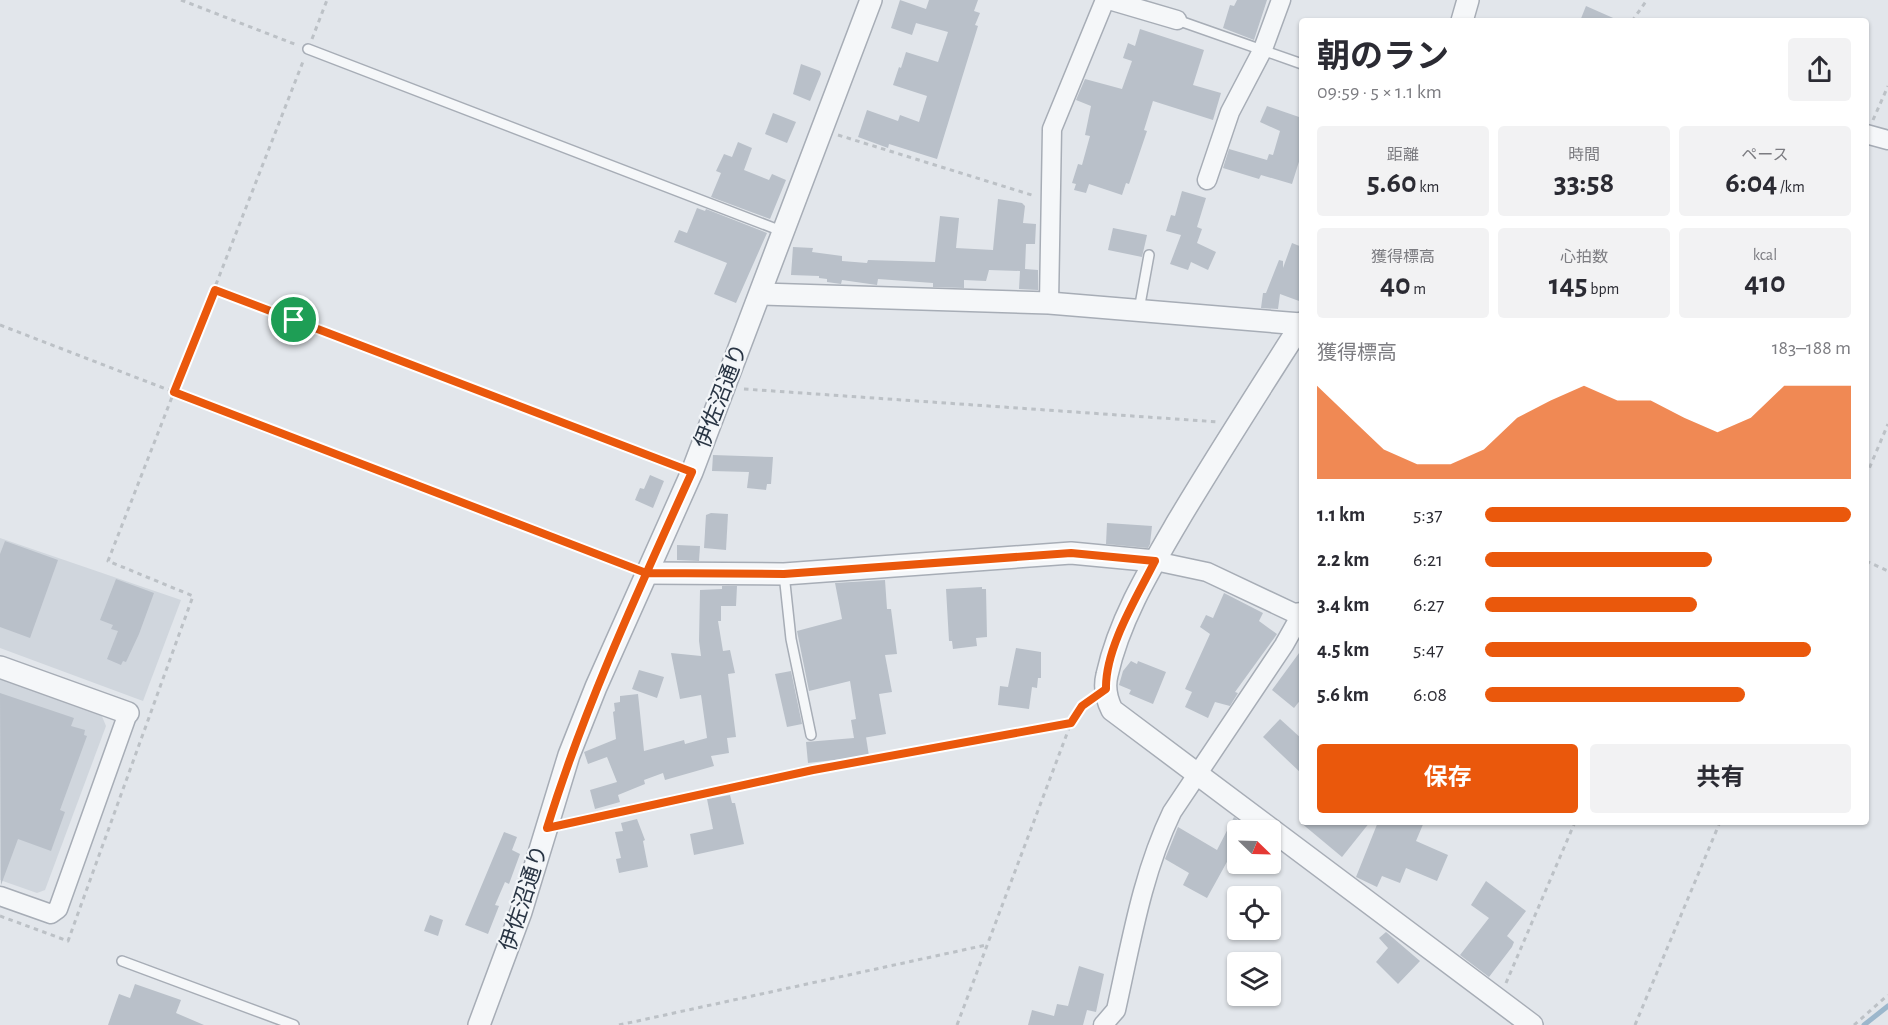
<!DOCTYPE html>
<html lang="ja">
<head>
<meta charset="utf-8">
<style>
  :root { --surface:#fff; --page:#f2f2f3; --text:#2b2b33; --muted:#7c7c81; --accent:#ea580c }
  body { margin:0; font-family:"Alegreya Sans","Noto Sans JP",sans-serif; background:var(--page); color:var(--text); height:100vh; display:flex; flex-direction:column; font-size:22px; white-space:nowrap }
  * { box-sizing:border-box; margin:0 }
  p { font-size:20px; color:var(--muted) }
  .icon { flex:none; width:33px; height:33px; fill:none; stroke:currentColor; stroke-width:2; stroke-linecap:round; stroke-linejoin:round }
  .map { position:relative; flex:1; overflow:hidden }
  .sheet { position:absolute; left:1299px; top:18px; width:570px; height:807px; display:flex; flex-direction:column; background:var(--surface); border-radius:6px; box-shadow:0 2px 4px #0004 }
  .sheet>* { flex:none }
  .needle { width:39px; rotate:113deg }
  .fabs { position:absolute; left:1227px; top:820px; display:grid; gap:12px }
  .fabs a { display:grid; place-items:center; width:54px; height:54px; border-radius:6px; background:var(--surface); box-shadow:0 2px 4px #0004; font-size:30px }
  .pin { position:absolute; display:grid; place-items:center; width:51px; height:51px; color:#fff; margin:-26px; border:3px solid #fff; border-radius:50%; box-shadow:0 2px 6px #0007 }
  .round { display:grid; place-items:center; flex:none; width:63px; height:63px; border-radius:6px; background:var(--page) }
  .summary { display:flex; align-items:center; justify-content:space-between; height:102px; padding:0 18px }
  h1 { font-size:33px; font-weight:700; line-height:45px }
  .stats { display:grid; grid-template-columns:repeat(3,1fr); gap:9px; height:102px; padding:6px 18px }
  .stats div { display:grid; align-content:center; border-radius:6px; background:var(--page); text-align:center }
  .stats b { font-size:30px; font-weight:700 }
  .stats small { font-size:16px; font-weight:400 }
  .stats p { font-size:16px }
  .chart { height:168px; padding:12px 18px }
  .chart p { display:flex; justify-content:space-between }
  .chart svg { width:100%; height:108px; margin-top:6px; fill:var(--accent); opacity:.7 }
  .button { display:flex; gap:12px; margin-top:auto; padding:12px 18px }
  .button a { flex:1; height:69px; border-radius:6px; background:var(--accent); color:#fff; font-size:24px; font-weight:700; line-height:69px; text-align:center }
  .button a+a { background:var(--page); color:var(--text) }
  ul { padding:0 18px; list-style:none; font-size:20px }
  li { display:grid; grid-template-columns:96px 72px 1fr; align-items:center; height:45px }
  li i { height:15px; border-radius:8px; background:var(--accent) }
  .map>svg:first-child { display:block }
  .built { fill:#d0d6dd }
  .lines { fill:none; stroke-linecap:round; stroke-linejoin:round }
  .stream { stroke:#9cb7cc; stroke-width:5 }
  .building { fill:#b9c0c9 }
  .service-casing { stroke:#a7adb6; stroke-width:12 }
  .minor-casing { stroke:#a7adb6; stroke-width:21 }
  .tertiary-casing { stroke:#a7adb6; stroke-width:24 }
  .path { stroke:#bcc1c6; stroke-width:3; stroke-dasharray:4.5 4.5; stroke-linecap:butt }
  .service { stroke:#f5f7f9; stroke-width:9 }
  .minor { stroke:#f5f7f9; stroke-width:18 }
  .tertiary { stroke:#f5f7f9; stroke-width:21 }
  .route-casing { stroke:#fff; stroke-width:12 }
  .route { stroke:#ea580c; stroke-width:8 }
  .labels { text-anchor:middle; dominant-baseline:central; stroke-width:4.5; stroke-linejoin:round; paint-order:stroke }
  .street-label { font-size:22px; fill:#293544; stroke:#f2f5f8 }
</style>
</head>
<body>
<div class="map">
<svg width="1888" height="1025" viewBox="0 0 1888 1025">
  <rect width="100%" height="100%" fill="#e2e6eb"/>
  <g class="built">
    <path d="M 0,538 L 181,600 L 143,701 L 0,648 Z"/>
    <path d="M 0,678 L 101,714 L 106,726 L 45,890 L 37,893 L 0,880 Z"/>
  </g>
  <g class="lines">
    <path class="stream" d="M 1864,1025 L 1888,1006"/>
  </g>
  <g class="building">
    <path d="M 900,0 L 926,9 L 929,0 L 978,0 L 974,11 L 980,13 L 975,25 L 978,26 L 937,159 L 889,144 L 888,148 L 858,137 L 867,110 L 898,121 L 900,115 L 919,122 L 927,96 L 893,85 L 899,67 L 901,68 L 906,52 L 938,62 L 948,32 L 916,23 L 912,35 L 891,28 Z"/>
    <path d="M 1237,0 L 1267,0 L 1254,40 L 1223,28 L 1230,5 L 1234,6 Z"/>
    <path d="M 1586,6 L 1620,21 L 1580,21 Z"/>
    <path d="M 1140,29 L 1204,50 L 1193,85 L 1221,93 L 1213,120 L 1153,101 L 1144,130 L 1147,131 L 1129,184 L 1126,183 L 1122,195 L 1089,184 L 1086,193 L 1074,190 L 1076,184 L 1072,183 L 1078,164 L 1082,165 L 1090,136 L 1085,135 L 1091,106 L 1076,100 L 1085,79 L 1122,89 L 1132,61 L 1123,58 L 1128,43 L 1135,46 Z"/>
    <path d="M 801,64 L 820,71 L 821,74 L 810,101 L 793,94 Z"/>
    <path d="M 1267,106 L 1302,118 L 1302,152 L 1292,184 L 1261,175 L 1259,179 L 1223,168 L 1229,149 L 1267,160 L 1269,154 L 1273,155 L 1280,131 L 1260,122 Z"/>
    <path d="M 773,113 L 796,122 L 787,143 L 765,134 Z"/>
    <path d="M 738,142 L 752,148 L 744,170 L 769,180 L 772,174 L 786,180 L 770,219 L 711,197 L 721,173 L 716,171 L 724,154 L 732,157 Z"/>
    <path d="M 1182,191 L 1206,198 L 1197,227 L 1202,229 L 1197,243 L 1216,252 L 1208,270 L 1191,262 L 1188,270 L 1170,264 L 1181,235 L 1166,231 L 1171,215 L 1175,216 Z"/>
    <path d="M 998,199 L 1022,203 L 1025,206 L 1023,223 L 1036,224 L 1035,244 L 1026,244 L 1025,269 L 1038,270 L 1038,290 L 1019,289 L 1020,271 L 989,270 L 986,281 L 964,280 L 964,288 L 933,287 L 933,283 L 878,279 L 877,285 L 842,280 L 841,284 L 827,282 L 827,279 L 819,278 L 819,276 L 791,275 L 793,247 L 813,248 L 812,252 L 842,256 L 842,261 L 867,263 L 868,260 L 935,262 L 940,216 L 959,218 L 956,248 L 993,250 Z"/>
    <path d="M 697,208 L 705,211 L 706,209 L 767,233 L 736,303 L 714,294 L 727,263 L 674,242 L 679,230 L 687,233 Z"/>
    <path d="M 1113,228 L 1147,235 L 1142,257 L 1108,250 Z"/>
    <path d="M 1292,243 L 1302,247 L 1302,293 L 1299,301 L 1280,294 L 1278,309 L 1261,308 L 1263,293 L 1266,293 L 1279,260 L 1283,261 L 1283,268 Z"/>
    <path d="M 713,455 L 773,457 L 771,484 L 767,484 L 766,490 L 747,488 L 749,472 L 712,471 Z"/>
    <path d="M 650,475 L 664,481 L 653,508 L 635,500 L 640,488 L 644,489 Z"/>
    <path d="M 711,513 L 728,514 L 726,550 L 704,548 L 706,515 Z"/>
    <path d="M 1107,523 L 1152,526 L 1150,544 L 1148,548 L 1106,544 Z"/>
    <path d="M 5,541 L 58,560 L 30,638 L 0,627 L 0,554 Z"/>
    <path d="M 677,545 L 700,546 L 699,561 L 677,560 Z"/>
    <path d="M 116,579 L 154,593 L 139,634 L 126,662 L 123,661 L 121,665 L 107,659 L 118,631 L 111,629 L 113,625 L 100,620 Z"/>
    <path d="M 885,580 L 887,609 L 891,609 L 897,654 L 885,655 L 892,692 L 879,694 L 886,734 L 863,738 L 866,737 L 869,756 L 808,763 L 806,742 L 854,738 L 851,720 L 856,719 L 850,681 L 809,691 L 797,631 L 842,619 L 835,583 Z"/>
    <path d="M 722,586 L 737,586 L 736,606 L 721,606 L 721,621 L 718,621 L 723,651 L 730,650 L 735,673 L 728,674 L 736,737 L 727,738 L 729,753 L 711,756 L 714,766 L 665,780 L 663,773 L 644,780 L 645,784 L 618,795 L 620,802 L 595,809 L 590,790 L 617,782 L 607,757 L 588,764 L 584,752 L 616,739 L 613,712 L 615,711 L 614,703 L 620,702 L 620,696 L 638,694 L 644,751 L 684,740 L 685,744 L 707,738 L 701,695 L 680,699 L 671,653 L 701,656 L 699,641 L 700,590 L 722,589 Z"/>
    <path d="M 982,587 L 982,589 L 986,589 L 987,637 L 976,638 L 977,646 L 953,649 L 952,641 L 949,641 L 946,589 Z"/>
    <path d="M 1224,593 L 1263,613 L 1259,621 L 1277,634 L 1235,692 L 1238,693 L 1230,706 L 1215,702 L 1208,718 L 1185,707 L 1192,692 L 1185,689 L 1210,634 L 1200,627 L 1206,615 L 1213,618 Z"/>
    <path d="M 1016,648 L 1041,652 L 1041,678 L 1038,678 L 1037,688 L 1032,687 L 1029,709 L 998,705 L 1000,686 L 1008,687 Z"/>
    <path d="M 1302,649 L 1302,698 L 1294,708 L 1272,690 Z"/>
    <path d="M 1131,661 L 1137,664 L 1138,661 L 1166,672 L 1153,704 L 1129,694 L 1131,690 L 1119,685 L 1123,671 Z"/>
    <path d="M 639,670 L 664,677 L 657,698 L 632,689 Z"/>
    <path d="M 791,671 L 802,724 L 787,727 L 775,674 Z"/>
    <path d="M 0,693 L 74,718 L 71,726 L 85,730 L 84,735 L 87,736 L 60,810 L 65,812 L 51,851 L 18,839 L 1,885 Z"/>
    <path d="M 1280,719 L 1302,739 L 1302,774 L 1263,737 Z"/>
    <path d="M 730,795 L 732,803 L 735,803 L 744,844 L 694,855 L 690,834 L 713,829 L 707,799 Z"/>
    <path d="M 1234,817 L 1238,820 L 1238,864 L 1228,860 L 1207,898 L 1183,885 L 1189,873 L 1165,859 L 1178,827 L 1217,850 Z"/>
    <path d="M 637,819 L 645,840 L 643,841 L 648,867 L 619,873 L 616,859 L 621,858 L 615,832 L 623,831 L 621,823 Z"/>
    <path d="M 1300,822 L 1370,822 L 1342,857 Z"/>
    <path d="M 1378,822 L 1424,822 L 1416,841 L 1448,855 L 1437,881 L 1406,868 L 1400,883 L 1382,876 L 1377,887 L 1356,877 Z"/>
    <path d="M 504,832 L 517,837 L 512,850 L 520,854 L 509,884 L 505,882 L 495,905 L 499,906 L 488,934 L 465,925 Z"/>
    <path d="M 1486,881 L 1526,911 L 1507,936 L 1514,942 L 1512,947 L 1489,977 L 1460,955 L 1489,918 L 1471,905 Z"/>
    <path d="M 430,915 L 443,920 L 438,936 L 424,931 Z"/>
    <path d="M 1386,932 L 1420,961 L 1398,984 L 1376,962 L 1388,948 L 1379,938 Z"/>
    <path d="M 1079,966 L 1104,974 L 1096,1012 L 1087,1010 L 1083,1025 L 1028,1025 L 1032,1010 L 1054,1016 L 1057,1004 L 1068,1006 Z"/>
    <path d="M 135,984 L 181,1000 L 176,1013 L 204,1025 L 108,1025 L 119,994 L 130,998 Z"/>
  </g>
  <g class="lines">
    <g class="service-casing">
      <g id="service">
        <path d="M 1177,20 L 1302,64"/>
        <path d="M 308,49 L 784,232"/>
        <path d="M 1139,310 L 1149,255"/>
        <path d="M 784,574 L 791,639 L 811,735"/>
        <path d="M 122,961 L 294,1025"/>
      </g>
    </g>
    <g class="minor-casing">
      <g id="minor">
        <path d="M 1109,0 L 1177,20"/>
        <path d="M 1866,134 L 1888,140"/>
        <path d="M 1207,180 L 1230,112 L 1263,49 L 1281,0"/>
        <path d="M 1049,303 L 1052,129 L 1105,0"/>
        <path d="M 1155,561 L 1207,572 L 1294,613 L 1302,612"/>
        <path d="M 0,896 L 51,914 L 58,909 L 128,713"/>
        <path d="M 1103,1025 L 1116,1010 C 1131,943 1142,874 1172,812 L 1284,645 L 1302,613"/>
      </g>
    </g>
    <g class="tertiary-casing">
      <g id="tertiary">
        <path d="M 1462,21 L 1468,0"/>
        <path d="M 761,294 L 1049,303 L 1301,324"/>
        <path d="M 1302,323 C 1260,389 1218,454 1178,521 C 1150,569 1119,620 1107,675 C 1104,687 1107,700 1112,710 L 1532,1025"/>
        <path d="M 646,573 L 784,574 L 1071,553 L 1155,561"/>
        <path d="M 0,667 L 128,713"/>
        <path d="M 479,1025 L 521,912 L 569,755 L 596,687 L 692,472 L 871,0"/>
      </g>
    </g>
    <g class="path">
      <path d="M 181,0 L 297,45"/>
      <path d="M 1632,21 L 1647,0"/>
      <path d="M 312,39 L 327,0"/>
      <path d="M 1873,120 L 1888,86"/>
      <path d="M 838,135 L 1035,196"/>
      <path d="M 215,289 L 676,465"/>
      <path d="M 0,325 L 628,567"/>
      <path d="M 744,389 L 1219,422"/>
      <path d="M 1866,476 L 1888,424"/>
      <path d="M 1866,561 L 1888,571"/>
      <path d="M 566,824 L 813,770 L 1071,723 L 1082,706 L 1091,701"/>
      <path d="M 0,916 L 68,941 L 193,596 L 108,561 L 304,59"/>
      <path d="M 1506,983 L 1575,822"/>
      <path d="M 619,1025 L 986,945"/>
      <path d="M 957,1025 L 1071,723"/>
      <path d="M 1635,1025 L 1720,822"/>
      <path d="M 1854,1025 L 1888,995"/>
    </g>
    <use href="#service" class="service"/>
    <use href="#minor" class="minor"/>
    <use href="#tertiary" class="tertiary"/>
  </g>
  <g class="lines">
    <g class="route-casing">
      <path id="route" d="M 294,320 L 215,290 L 174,392 L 646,573 L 784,574 L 1071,553 L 1155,561 C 1137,597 1105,648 1106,689 L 1082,706 L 1071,723 L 813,770 L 547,828 C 585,705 639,589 692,472 L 294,320"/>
    </g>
    <use href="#route" class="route"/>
  </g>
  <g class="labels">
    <g class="street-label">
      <text transform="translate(721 396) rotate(-69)">伊佐沼通り</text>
      <text transform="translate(524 898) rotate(-72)">伊佐沼通り</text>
    </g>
  </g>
</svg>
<div class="fabs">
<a><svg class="needle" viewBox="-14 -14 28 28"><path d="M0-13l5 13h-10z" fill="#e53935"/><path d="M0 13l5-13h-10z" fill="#7c7c81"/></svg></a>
<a><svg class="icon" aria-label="locate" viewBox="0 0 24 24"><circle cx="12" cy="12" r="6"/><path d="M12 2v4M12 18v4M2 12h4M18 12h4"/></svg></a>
<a><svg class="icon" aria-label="layers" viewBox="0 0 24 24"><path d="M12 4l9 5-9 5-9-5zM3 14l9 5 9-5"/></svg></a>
</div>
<div class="pin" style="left:294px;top:320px;background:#1e9e55"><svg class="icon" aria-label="arrive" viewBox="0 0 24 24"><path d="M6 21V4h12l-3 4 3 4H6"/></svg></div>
<section class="sheet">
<div class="summary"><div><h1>朝のラン</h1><p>09:59 · 5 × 1.1 km</p></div><a class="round"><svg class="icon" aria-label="share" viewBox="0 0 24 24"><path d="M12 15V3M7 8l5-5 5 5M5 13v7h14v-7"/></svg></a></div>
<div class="stats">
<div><p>距離</p><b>5.60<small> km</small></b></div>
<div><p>時間</p><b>33:58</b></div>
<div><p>ペース</p><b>6:04<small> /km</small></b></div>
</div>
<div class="stats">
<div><p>獲得標高</p><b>40<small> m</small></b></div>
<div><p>心拍数</p><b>145<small> bpm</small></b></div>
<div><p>kcal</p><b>410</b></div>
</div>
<div class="chart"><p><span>獲得標高</span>183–188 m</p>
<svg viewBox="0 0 160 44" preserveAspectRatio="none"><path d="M0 44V6L10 19L20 32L30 38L40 38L50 32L60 19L70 12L80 6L90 12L100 12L110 19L120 25L130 19L140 6L150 6L160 6V44z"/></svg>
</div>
<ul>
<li><b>1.1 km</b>5:37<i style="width:100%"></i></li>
<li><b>2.2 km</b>6:21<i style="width:62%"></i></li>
<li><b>3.4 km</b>6:27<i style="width:58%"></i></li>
<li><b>4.5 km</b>5:47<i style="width:89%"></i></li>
<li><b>5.6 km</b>6:08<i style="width:71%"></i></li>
</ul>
<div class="button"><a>保存</a><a>共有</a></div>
</section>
</div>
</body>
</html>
